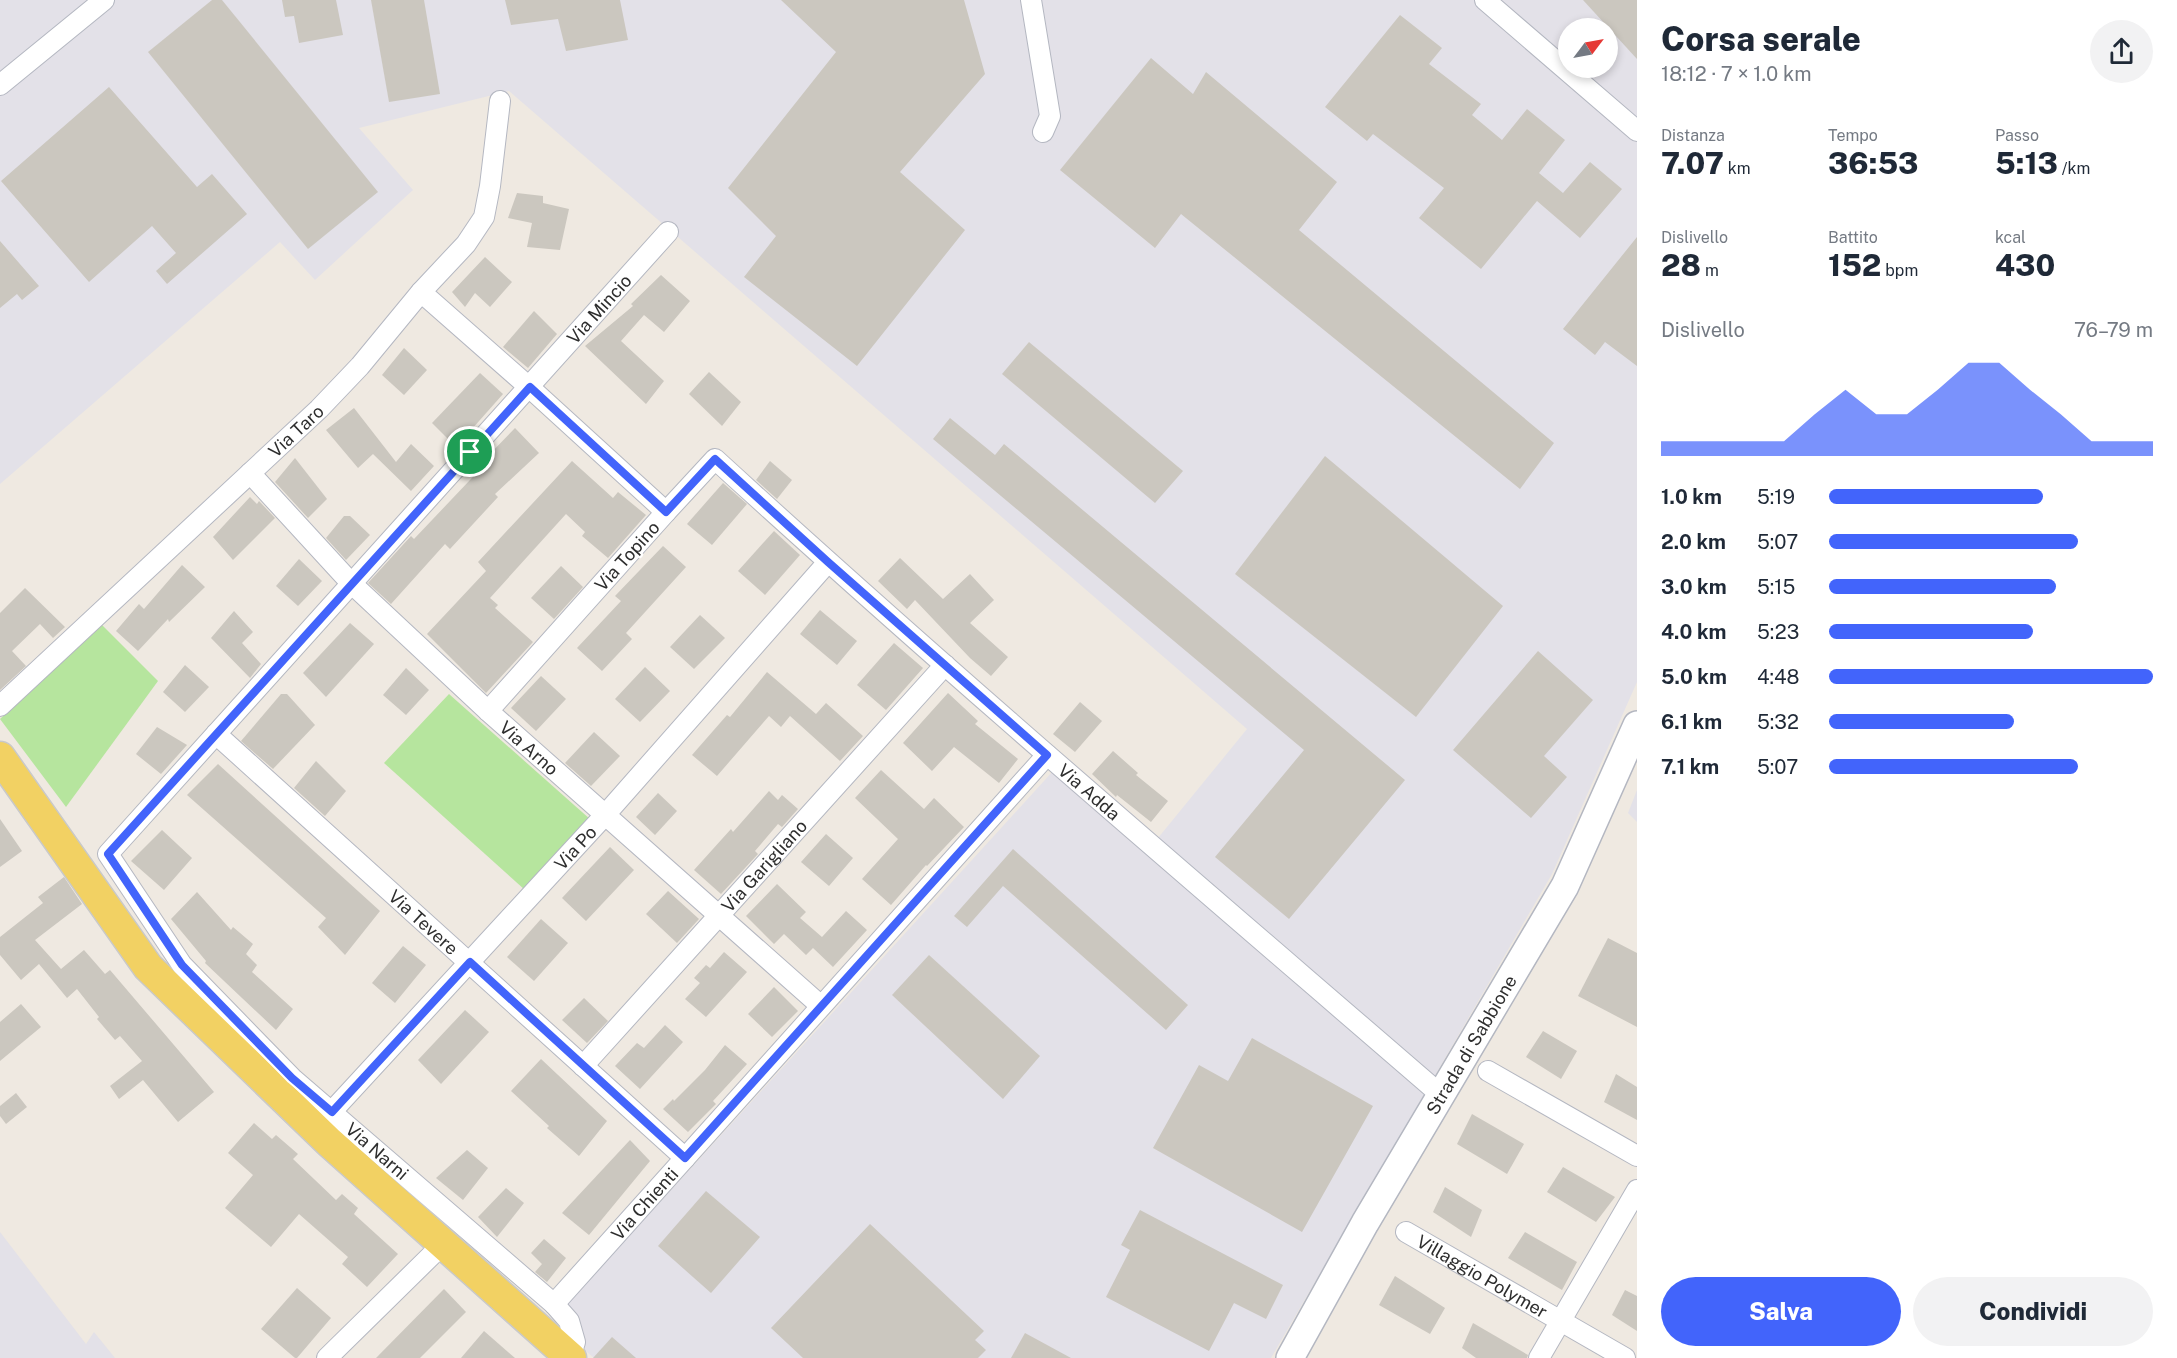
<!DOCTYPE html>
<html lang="it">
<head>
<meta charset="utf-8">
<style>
  :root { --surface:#fff; --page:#f2f2f3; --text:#1f2937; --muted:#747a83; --accent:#4264fb }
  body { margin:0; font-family:"Public Sans",sans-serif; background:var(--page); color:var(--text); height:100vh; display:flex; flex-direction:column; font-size:22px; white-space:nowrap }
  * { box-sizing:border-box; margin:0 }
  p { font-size:20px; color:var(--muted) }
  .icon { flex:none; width:33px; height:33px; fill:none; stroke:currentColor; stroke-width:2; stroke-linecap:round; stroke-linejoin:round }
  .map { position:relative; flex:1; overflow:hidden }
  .sheet { display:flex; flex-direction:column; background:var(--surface); width:540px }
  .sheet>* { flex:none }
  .needle { width:39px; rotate:58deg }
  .fabs { position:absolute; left:1558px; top:18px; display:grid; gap:12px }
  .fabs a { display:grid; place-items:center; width:60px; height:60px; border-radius:50%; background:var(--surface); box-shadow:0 3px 9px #0003; font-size:30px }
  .pin { position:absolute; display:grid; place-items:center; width:51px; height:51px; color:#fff; margin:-26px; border:3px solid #fff; border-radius:50%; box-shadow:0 2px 6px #0007 }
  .round { display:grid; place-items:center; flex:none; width:63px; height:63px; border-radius:32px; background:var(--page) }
  .head { display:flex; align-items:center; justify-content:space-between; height:102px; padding:0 24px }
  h1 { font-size:33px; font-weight:800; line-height:45px }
  .metrics { display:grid; grid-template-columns:repeat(3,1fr); gap:9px; height:102px; padding:6px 24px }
  .metrics div { display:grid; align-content:center }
  .metrics b { font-size:30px; font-weight:800 }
  .metrics small { font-size:16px; font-weight:400 }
  .metrics p { font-size:16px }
  .chart { height:168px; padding:12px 24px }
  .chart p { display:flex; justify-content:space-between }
  .chart svg { width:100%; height:108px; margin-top:6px; fill:var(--accent); opacity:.7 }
  .cta { display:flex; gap:12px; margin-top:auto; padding:12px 24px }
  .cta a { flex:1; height:69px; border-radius:36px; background:var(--accent); color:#fff; font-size:24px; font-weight:800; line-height:69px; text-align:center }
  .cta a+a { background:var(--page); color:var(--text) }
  ul { padding:0 24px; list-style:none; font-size:20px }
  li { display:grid; grid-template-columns:96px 72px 1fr; align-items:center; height:45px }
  li i { height:15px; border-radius:8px; background:var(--accent) }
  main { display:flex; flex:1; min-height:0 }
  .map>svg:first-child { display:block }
  .industrial { fill:#e3e1e8; fill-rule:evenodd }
  .green { fill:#b6e59e }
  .building { fill:#cbc7bf }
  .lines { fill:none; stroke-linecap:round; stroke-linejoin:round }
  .street-casing { stroke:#b4b7c1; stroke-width:22 }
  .secondary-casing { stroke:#b4b7c1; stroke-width:30 }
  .primary-casing { stroke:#c9c9c9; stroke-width:33 }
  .street { stroke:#fff; stroke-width:20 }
  .secondary { stroke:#fff; stroke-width:27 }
  .primary { stroke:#f2d163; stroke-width:30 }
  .route-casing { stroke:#fff; stroke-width:12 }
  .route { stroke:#4264fb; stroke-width:8 }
  .labels { text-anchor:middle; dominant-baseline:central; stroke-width:4.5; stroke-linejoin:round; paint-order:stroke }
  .street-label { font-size:18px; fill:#2e2e2e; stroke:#fff }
</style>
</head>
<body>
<main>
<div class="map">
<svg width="1637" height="1358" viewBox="0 0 1637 1358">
  <rect width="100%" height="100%" fill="#efe9e1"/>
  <g class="industrial">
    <path d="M 0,0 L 1637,0 L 1637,682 L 1552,874 L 1271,1358 L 594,1358 L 580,1346 L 568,1303 L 1064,759 L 1158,838 L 1247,729 L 509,91 L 359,128 L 413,190 L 315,280 L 280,242 L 0,484 ZM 1569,28 L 1608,28 L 1608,68 L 1569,68 Z"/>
    <path d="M 1637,790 L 1637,822 L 1628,813 Z"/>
    <path d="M 0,1232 L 86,1344 L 94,1332 L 115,1358 L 0,1358 Z"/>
  </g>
  <g class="green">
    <path d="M 102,625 L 158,681 L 66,807 L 0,719 Z"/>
    <path d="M 449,694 L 591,820 L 525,890 L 384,763 Z"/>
  </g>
  <g class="building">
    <path d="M 212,0 L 222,0 L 378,192 L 308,249 L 148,52 Z"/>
    <path d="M 282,0 L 336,0 L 343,35 L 299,43 L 294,16 L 285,17 Z"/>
    <path d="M 371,0 L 424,0 L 440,94 L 389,102 Z"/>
    <path d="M 505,0 L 620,0 L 628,40 L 566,51 L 558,19 L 511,25 Z"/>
    <path d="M 781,0 L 964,0 L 985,74 L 900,172 L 965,230 L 857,366 L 744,277 L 776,236 L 728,188 L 836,52 Z"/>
    <path d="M 1583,0 L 1637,0 L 1637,59 Z"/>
    <path d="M 1400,15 L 1442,48 L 1429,64 L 1481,104 L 1472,115 L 1502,140 L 1527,109 L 1565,140 L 1539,173 L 1563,193 L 1590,162 L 1622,189 L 1580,238 L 1537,201 L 1481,269 L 1419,218 L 1444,188 L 1373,134 L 1367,141 L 1325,107 Z"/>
    <path d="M 1151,58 L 1193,94 L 1206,72 L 1337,182 L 1299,230 L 1554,443 L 1520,489 L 1181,214 L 1155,248 L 1060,170 Z"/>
    <path d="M 109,87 L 197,187 L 212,174 L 247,214 L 167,284 L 156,271 L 176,253 L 152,226 L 89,282 L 1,181 Z"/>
    <path d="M 517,193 L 543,196 L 543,203 L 569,209 L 560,250 L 527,247 L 532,223 L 508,218 Z"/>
    <path d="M 1637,237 L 1637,366 L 1605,342 L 1595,355 L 1563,329 Z"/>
    <path d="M 0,241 L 39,286 L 22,300 L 17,294 L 0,308 Z"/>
    <path d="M 485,257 L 512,282 L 490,307 L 475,293 L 465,307 L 452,292 Z"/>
    <path d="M 661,275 L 690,301 L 664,332 L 644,315 L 621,341 L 664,381 L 646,404 L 585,346 L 633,306 L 631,304 Z"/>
    <path d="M 534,311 L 557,334 L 528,368 L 503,347 Z"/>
    <path d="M 1029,342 L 1183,471 L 1155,503 L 1002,374 Z"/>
    <path d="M 404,348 L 427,370 L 404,395 L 382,375 Z"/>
    <path d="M 709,372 L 741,402 L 722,426 L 689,394 Z"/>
    <path d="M 480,373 L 503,394 L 456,447 L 432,423 Z"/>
    <path d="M 354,408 L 396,462 L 411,444 L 434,466 L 411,491 L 373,454 L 358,468 L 326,430 Z"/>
    <path d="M 950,418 L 995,455 L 1004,444 L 1405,780 L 1289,919 L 1215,857 L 1304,750 L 933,439 Z"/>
    <path d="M 515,428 L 539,453 L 495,494 L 498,497 L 450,549 L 445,544 L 391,604 L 368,583 L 411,536 L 414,539 L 488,461 L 485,459 Z"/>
    <path d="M 1325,456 L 1503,606 L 1416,717 L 1235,574 Z"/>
    <path d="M 295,458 L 327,499 L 308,518 L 275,482 Z"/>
    <path d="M 572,461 L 613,498 L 618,492 L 646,515 L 608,558 L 582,536 L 585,532 L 566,514 L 490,598 L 498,605 L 495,608 L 533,642 L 486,693 L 427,634 L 486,571 L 478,562 Z"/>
    <path d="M 770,461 L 792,480 L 777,499 L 756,480 Z"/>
    <path d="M 723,483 L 747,504 L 712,545 L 687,524 Z"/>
    <path d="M 250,497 L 257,504 L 259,501 L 275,518 L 233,560 L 213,537 Z"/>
    <path d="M 344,516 L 350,516 L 370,535 L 346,560 L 326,538 Z"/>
    <path d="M 774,531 L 800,555 L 765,595 L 738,571 Z"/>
    <path d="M 663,546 L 686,567 L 626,633 L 632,639 L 602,671 L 577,648 L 621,601 L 615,596 Z"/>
    <path d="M 900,558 L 943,599 L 970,574 L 994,600 L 970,623 L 1008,657 L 991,676 L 970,658 L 915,600 L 907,609 L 878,581 Z"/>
    <path d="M 299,559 L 322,581 L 298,606 L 276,586 Z"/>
    <path d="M 182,565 L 205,587 L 169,622 L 168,619 L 138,651 L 116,631 L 139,604 L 144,609 Z"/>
    <path d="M 561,566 L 583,587 L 554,619 L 531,598 Z"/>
    <path d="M 25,588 L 65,627 L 53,638 L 40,624 L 12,651 L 26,666 L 0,690 L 0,613 Z"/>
    <path d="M 820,610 L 857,641 L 837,665 L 800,634 Z"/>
    <path d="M 234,611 L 253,632 L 242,643 L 261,664 L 250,678 L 211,638 Z"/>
    <path d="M 700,615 L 725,638 L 694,669 L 670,647 Z"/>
    <path d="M 350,623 L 374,644 L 326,697 L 303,673 Z"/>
    <path d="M 894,643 L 923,668 L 886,710 L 857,685 Z"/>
    <path d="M 1538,651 L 1593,700 L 1544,756 L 1567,777 L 1531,818 L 1453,750 Z"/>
    <path d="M 185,665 L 209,687 L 185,712 L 163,692 Z"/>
    <path d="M 645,667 L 670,691 L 640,722 L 615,699 Z"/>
    <path d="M 406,668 L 429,690 L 406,715 L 383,695 Z"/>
    <path d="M 767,672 L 816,714 L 826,703 L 863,736 L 840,761 L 790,716 L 781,727 L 769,716 L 717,776 L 692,755 L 727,715 L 730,717 Z"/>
    <path d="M 541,676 L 566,699 L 536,731 L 511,708 Z"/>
    <path d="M 948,693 L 978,721 L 975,724 L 1018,759 L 999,783 L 954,747 L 932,771 L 903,743 Z"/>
    <path d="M 281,694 L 287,694 L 315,725 L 273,769 L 241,741 Z"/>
    <path d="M 1080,702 L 1102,721 L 1075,752 L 1053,734 Z"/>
    <path d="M 157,727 L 187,745 L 161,774 L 136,754 Z"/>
    <path d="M 594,732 L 620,756 L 591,786 L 565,763 Z"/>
    <path d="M 1113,751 L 1138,773 L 1136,775 L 1168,801 L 1151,822 L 1117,795 L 1116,797 L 1092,774 Z"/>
    <path d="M 316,761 L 346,791 L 325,816 L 294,788 Z"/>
    <path d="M 218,764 L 380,911 L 345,955 L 318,927 L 326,918 L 187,795 Z"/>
    <path d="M 881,770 L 924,809 L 934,798 L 964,827 L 927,866 L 926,865 L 891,905 L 862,879 L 898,839 L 855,798 Z"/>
    <path d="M 769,791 L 778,800 L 782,795 L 798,809 L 782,827 L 778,824 L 755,851 L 758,854 L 721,894 L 694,870 L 731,829 L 733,832 Z"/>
    <path d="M 658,793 L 677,811 L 655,835 L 636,817 Z"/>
    <path d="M 0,819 L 22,851 L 0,867 Z"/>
    <path d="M 162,830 L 192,858 L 164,890 L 131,861 Z"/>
    <path d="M 826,834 L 853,858 L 829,886 L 801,862 Z"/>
    <path d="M 610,847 L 634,870 L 586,921 L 562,898 Z"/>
    <path d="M 1013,849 L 1188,1005 L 1166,1030 L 1003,886 L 967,927 L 954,916 Z"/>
    <path d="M 64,877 L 82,904 L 35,940 L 61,969 L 84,950 L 105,974 L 110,970 L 214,1092 L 178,1122 L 143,1080 L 119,1099 L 110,1086 L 142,1061 L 120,1036 L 115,1040 L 97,1019 L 99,1017 L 77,989 L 67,998 L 39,964 L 21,980 L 0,955 L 0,937 L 43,903 L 38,897 Z"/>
    <path d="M 777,884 L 806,912 L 800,918 L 822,937 L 846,911 L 867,930 L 833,967 L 813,948 L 806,955 L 784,934 L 774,944 L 746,916 Z"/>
    <path d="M 668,891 L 699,919 L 677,943 L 646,914 Z"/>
    <path d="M 197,892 L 231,930 L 233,927 L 253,944 L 246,954 L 257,965 L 252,972 L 293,1009 L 276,1030 L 205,963 L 206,961 L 171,919 Z"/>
    <path d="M 541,919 L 568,943 L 534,981 L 507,957 Z"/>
    <path d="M 1608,938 L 1637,953 L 1637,1027 L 1578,996 Z"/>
    <path d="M 403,946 L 426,965 L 395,1003 L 372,983 Z"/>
    <path d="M 724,952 L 747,972 L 706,1017 L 685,999 L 700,983 L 694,978 L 706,965 L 710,968 Z"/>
    <path d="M 929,955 L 1040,1056 L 1003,1099 L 892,995 Z"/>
    <path d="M 774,987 L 798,1011 L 772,1037 L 748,1014 Z"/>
    <path d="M 584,998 L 608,1021 L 587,1043 L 562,1020 Z"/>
    <path d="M 21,1004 L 41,1027 L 0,1061 L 0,1022 Z"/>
    <path d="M 465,1010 L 489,1032 L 441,1084 L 418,1060 Z"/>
    <path d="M 665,1025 L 683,1042 L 640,1089 L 615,1066 L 637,1043 L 644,1048 Z"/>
    <path d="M 1543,1031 L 1577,1051 L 1561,1079 L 1526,1057 Z"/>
    <path d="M 1252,1038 L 1373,1106 L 1302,1232 L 1153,1148 L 1199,1065 L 1228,1081 Z"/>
    <path d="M 725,1045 L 747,1064 L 713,1101 L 716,1104 L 688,1132 L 663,1109 L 673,1099 L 674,1101 L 705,1070 Z"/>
    <path d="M 541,1059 L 607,1121 L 579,1156 L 547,1128 L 549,1126 L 511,1091 Z"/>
    <path d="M 1616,1074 L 1637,1087 L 1637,1120 L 1604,1102 Z"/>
    <path d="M 16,1093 L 27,1107 L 6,1124 L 0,1116 L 0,1106 Z"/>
    <path d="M 1472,1114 L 1524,1144 L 1507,1174 L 1457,1144 Z"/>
    <path d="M 254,1123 L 272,1139 L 276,1135 L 298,1154 L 293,1159 L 336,1200 L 342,1194 L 358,1208 L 354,1214 L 398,1254 L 367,1287 L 342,1264 L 348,1257 L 299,1214 L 271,1247 L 225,1208 L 253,1175 L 228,1153 Z"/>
    <path d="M 630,1140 L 650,1161 L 589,1235 L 562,1213 Z"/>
    <path d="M 467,1150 L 488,1168 L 463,1200 L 436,1178 Z"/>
    <path d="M 1563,1167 L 1615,1197 L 1596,1222 L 1547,1192 Z"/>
    <path d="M 1445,1187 L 1482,1210 L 1471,1237 L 1433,1212 Z"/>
    <path d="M 506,1188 L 524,1203 L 497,1237 L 478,1217 Z"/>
    <path d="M 706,1191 L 760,1237 L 711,1293 L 658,1246 Z"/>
    <path d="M 1140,1210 L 1283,1285 L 1266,1319 L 1234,1303 L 1209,1351 L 1106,1297 L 1130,1250 L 1121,1245 Z"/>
    <path d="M 870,1224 L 984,1331 L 975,1340 L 986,1350 L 978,1358 L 803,1358 L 771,1328 Z"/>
    <path d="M 1525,1232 L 1577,1262 L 1562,1290 L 1508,1258 Z"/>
    <path d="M 544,1239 L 566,1258 L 547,1282 L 535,1272 L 542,1264 L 531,1253 Z"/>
    <path d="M 1395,1276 L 1445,1308 L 1430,1334 L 1379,1305 Z"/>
    <path d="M 297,1288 L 331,1318 L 297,1358 L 295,1358 L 261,1329 Z"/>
    <path d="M 444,1289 L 466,1312 L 420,1358 L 376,1358 Z"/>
    <path d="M 1625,1290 L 1637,1296 L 1637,1331 L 1612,1315 Z"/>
    <path d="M 1473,1323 L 1528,1355 L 1527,1358 L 1476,1358 L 1462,1348 Z"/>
    <path d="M 484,1331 L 515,1358 L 461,1358 Z"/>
    <path d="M 1025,1333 L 1071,1358 L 1011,1358 Z"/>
    <path d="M 612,1337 L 636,1358 L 593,1358 Z"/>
  </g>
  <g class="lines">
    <g class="street-casing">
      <g id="street">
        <path d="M 1031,0 L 1050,116 L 1043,132"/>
        <path d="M 1485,0 L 1637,131"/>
        <path d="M 0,85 L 104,0"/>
        <path d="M 421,292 L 529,387 L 666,512 L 488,711"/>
        <path id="s1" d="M 250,473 L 351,583 L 488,711 L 821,1006"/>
        <path id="s2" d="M 666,512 L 715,459 C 952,676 1198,885 1441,1095"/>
        <path id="s3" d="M 0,706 L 319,409 L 360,366 L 421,292 L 466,244 L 484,217 L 490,186 L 500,101"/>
        <path id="s4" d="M 216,734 L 685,1158"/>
        <path id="s5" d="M 583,1066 L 945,665"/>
        <path d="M 1488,1071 L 1637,1156"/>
        <path id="s6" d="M 323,1121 L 605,815 L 828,562"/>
        <path id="s7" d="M 1406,1232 L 1625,1358"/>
        <path id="s8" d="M 554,1304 L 1047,755"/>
        <path id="s9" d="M 570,1357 L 575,1342 L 569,1321 L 554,1304 L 292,1078 L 182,965 L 108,854 L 668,232"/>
        <path d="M 327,1358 L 443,1244"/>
        <path d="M 1539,1358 L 1637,1190"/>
      </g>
    </g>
    <g class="secondary-casing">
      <g id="secondary">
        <path id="s10" d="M 1290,1358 L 1365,1223 L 1565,886 L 1637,725"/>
      </g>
    </g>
    <g class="primary-casing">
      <path id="primary" d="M 0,757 L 148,967 L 329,1142 L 571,1358"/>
    </g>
    <use href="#street" class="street"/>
    <use href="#secondary" class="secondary"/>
    <use href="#primary" class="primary"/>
  </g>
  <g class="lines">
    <g class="route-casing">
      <path id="route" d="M 530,387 L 666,512 L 715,459 L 828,562 L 1047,755 L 685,1158 L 470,962 L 332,1112 L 292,1078 L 182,965 L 108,854 Z"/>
    </g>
    <use href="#route" class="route"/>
  </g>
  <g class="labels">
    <g class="street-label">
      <text stroke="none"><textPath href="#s9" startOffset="1431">Via Mincio</textPath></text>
      <text stroke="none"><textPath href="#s3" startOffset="404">Via Taro</textPath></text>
      <text transform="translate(627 556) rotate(-48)">Via Topino</text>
      <text stroke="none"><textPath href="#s1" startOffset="392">Via Arno</textPath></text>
      <text stroke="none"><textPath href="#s2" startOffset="573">Via Adda</textPath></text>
      <text stroke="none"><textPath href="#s6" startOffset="372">Via Po</textPath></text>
      <text stroke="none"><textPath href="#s5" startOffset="270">Via Garigliano</textPath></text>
      <text stroke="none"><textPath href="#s4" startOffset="280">Via Tevere</textPath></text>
      <text stroke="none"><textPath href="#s10" startOffset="362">Strada di Sabbione</textPath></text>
      <text transform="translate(377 1151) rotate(41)">Via Narni</text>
      <text stroke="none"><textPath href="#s8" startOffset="135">Via Chienti</textPath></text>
      <text stroke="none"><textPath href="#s7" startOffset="88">Villaggio Polymer</textPath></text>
    </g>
  </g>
</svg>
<div class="fabs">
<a><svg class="needle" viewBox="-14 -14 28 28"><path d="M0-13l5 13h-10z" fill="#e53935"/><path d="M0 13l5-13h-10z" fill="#747a83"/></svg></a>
</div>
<div class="pin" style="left:470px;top:452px;background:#1e9e55"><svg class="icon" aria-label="arrive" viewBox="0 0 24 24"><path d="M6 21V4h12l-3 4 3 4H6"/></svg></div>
</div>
<section class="sheet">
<div class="head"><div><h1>Corsa serale</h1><p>18:12 · 7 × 1.0 km</p></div><a class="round"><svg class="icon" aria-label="share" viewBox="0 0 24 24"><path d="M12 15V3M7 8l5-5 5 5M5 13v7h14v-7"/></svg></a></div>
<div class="metrics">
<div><p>Distanza</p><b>7.07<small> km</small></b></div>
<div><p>Tempo</p><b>36:53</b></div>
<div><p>Passo</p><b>5:13<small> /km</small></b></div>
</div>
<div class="metrics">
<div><p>Dislivello</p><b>28<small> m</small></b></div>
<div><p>Battito</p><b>152<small> bpm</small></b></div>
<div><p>kcal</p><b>430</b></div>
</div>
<div class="chart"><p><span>Dislivello</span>76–79 m</p>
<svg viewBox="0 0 160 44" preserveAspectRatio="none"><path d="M0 44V38L10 38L20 38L30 38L40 38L50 27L60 17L70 27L80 27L90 17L100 6L110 6L120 17L130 27L140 38L150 38L160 38V44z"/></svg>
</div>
<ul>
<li><b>1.0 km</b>5:19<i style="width:66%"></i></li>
<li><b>2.0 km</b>5:07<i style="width:77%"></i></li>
<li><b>3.0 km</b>5:15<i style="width:70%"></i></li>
<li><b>4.0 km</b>5:23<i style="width:63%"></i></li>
<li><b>5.0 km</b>4:48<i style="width:100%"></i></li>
<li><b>6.1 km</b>5:32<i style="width:57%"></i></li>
<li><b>7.1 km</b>5:07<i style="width:77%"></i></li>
</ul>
<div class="cta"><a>Salva</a><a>Condividi</a></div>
</section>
</main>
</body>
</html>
